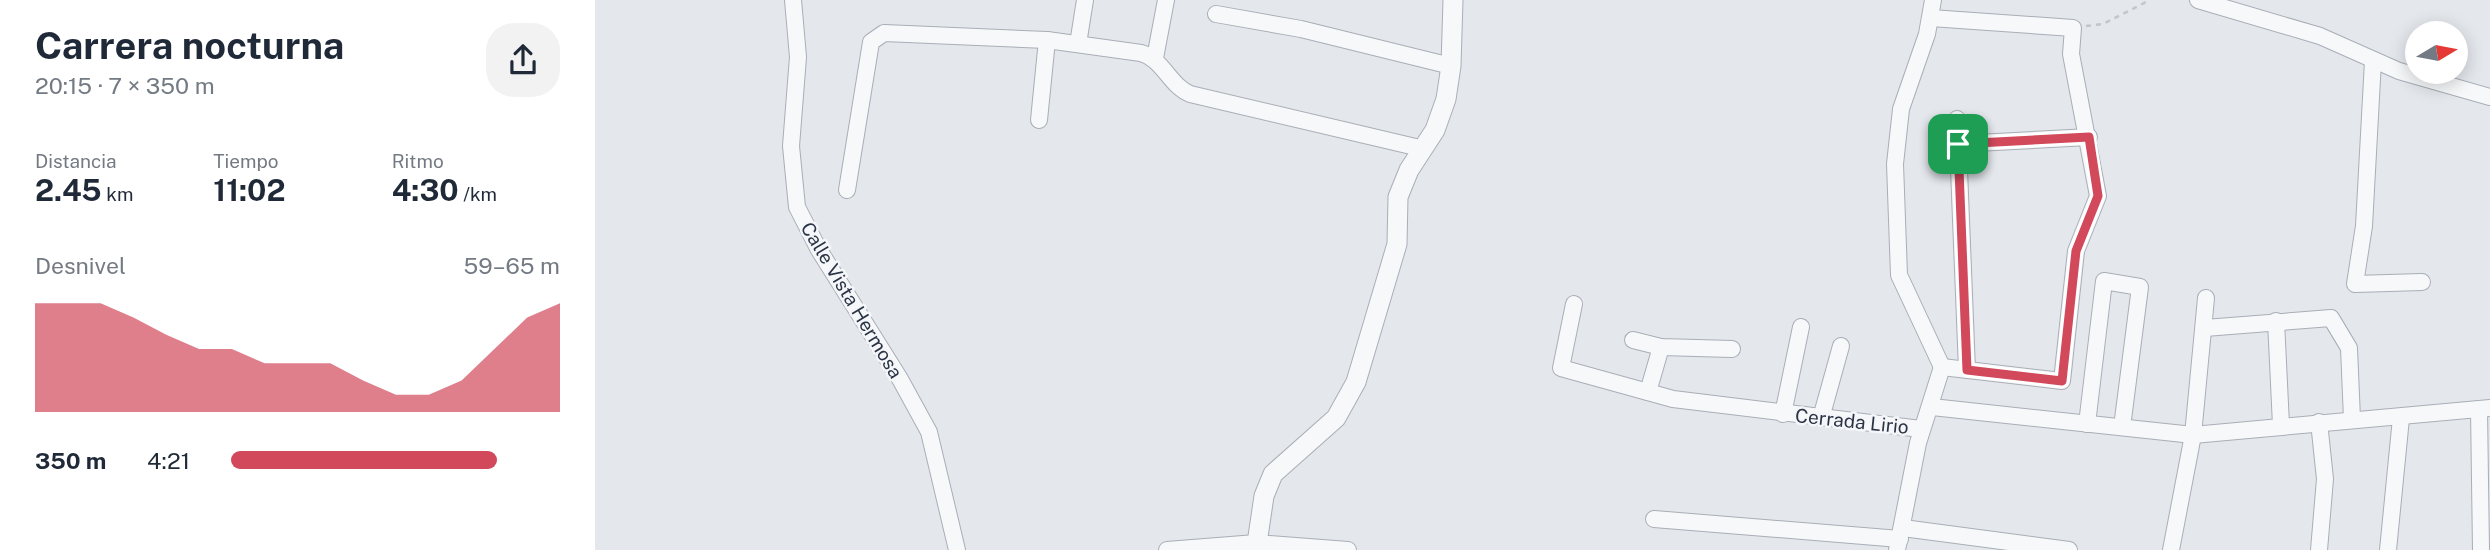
<!DOCTYPE html>
<html lang="es">
<head>
<meta charset="utf-8">
<style>
  :root { --surface:#fff; --page:#f2f2f3; --text:#1f2937; --muted:#747a83; --accent:#d1495b }
  body { margin:0; font-family:"Public Sans",sans-serif; background:var(--page); color:var(--text); height:100vh; display:flex; flex-direction:column; font-size:26px; white-space:nowrap }
  * { box-sizing:border-box; margin:0 }
  p { font-size:23px; color:var(--muted) }
  .icon { flex:none; width:38px; height:38px; fill:none; stroke:currentColor; stroke-width:2; stroke-linecap:round; stroke-linejoin:round }
  .map { position:relative; flex:1; overflow:hidden }
  .panel { display:flex; flex-direction:column; background:var(--surface); width:595px }
  .panel>* { flex:none }
  .needle { width:46px; rotate:80deg }
  .tools { position:absolute; left:1810px; top:21px; display:grid; gap:14px }
  .tools a { display:grid; place-items:center; width:63px; height:63px; border-radius:50%; background:var(--surface); box-shadow:0 4px 18px #0003; font-size:35px }
  .pin { position:absolute; display:grid; place-items:center; width:60px; height:60px; color:#fff; margin:-30px; border-radius:14px; box-shadow:0 4px 10px #0006 }
  .round { display:grid; place-items:center; flex:none; width:74px; height:74px; border-radius:28px; background:var(--page) }
  .overview { display:flex; align-items:center; justify-content:space-between; height:119px; padding:0 35px }
  h1 { font-size:38px; font-weight:700; line-height:52px }
  .stats { display:grid; grid-template-columns:repeat(3,1fr); gap:10px; height:119px; padding:7px 35px }
  .stats div { display:grid; align-content:center }
  .stats b { font-size:30px; font-weight:700 }
  .stats small { font-size:19px; font-weight:400 }
  .stats p { font-size:19px }
  .chart { height:196px; padding:14px 35px }
  .chart p { display:flex; justify-content:space-between }
  .chart svg { width:100%; height:126px; margin-top:7px; fill:var(--accent); opacity:.7 }
  ul { padding:0 35px; list-style:none; font-size:23px }
  li { display:grid; grid-template-columns:112px 84px 1fr; align-items:center; height:52px }
  li i { height:18px; border-radius:9px; background:var(--accent) }
  main { display:flex; flex:1; min-height:0 }
  .map>svg:first-child { display:block }
  .lines { fill:none; stroke-linecap:round; stroke-linejoin:round }
  .minor-casing { stroke:#a9aeb7; stroke-width:18 }
  .tertiary-casing { stroke:#a9aeb7; stroke-width:21 }
  .path { stroke:#c2c5cb; stroke-width:2.5; stroke-dasharray:5 5; stroke-linecap:butt }
  .minor { stroke:#f7f8fa; stroke-width:16 }
  .tertiary { stroke:#f7f8fa; stroke-width:19 }
  .route-casing { stroke:#fff; stroke-width:14 }
  .route { stroke:#d1495b; stroke-width:9 }
  .labels { text-anchor:middle; dominant-baseline:central; stroke-width:5; stroke-linejoin:round; paint-order:stroke }
  .street-label { font-size:19px; fill:#2b3445; stroke:#f4f6f9 }
</style>
</head>
<body>
<main>
<section class="panel">
<div class="overview"><div><h1>Carrera nocturna</h1><p>20:15 · 7 × 350 m</p></div><a class="round"><svg class="icon" aria-label="share" viewBox="0 0 24 24"><path d="M12 15V3M7 8l5-5 5 5M5 13v7h14v-7"/></svg></a></div>
<div class="stats">
<div><p>Distancia</p><b>2.45<small> km</small></b></div>
<div><p>Tiempo</p><b>11:02</b></div>
<div><p>Ritmo</p><b>4:30<small> /km</small></b></div>
</div>
<div class="chart"><p><span>Desnivel</span>59–65 m</p>
<svg viewBox="0 0 160 44" preserveAspectRatio="none"><path d="M0 44V6L10 6L20 6L30 11L40 17L50 22L60 22L70 27L80 27L90 27L100 33L110 38L120 38L130 33L140 22L150 11L160 6V44z"/></svg>
</div>
<ul>
<li><b>350 m</b>4:21<i style="width:81%"></i></li>
</ul>
</section>
<div class="map">
<svg width="1895" height="550" viewBox="0 0 1895 550">
  <rect width="100%" height="100%" fill="#e4e7ec"/>
  <g class="lines">
    <g class="minor-casing">
      <g id="minor">
        <path d="M 198,0 L 203,57 L 196,146 L 202,207 L 224,250 L 305,379 L 334,432 L 362,550"/>
        <path d="M 1338,0 L 1332,34 L 1306,109 L 1300,164 L 1304,275 L 1347,367"/>
        <path d="M 1603,0 L 1725,36 L 1804,71 L 1895,97"/>
        <path d="M 621,14 L 706,29 L 856,66"/>
        <path d="M 1336,18 L 1478,28 L 1476,54 L 1503,196 L 1481,251 L 1467,381 L 1347,367"/>
        <path d="M 483,44 L 490,0"/>
        <path d="M 560,58 L 571,0"/>
        <path d="M 1778,61 L 1769,226 L 1760,284 L 1827,282"/>
        <path d="M 1362,119 L 1372,370"/>
        <path d="M 444,120 L 452,40"/>
        <path d="M 1363,144 L 1494,137"/>
        <path d="M 252,190 L 276,42 L 289,33 L 452,40 L 546,53 C 568,59 574,85 595,94 L 829,149"/>
        <path d="M 979,304 L 966,368 L 1078,399 L 1326,429"/>
        <path d="M 1681,321 L 1686,425"/>
        <path d="M 1610,328 L 1736,318 L 1754,348 L 1757,419"/>
        <path d="M 1038,340 L 1066,347 L 1137,349"/>
        <path d="M 1053,392 L 1066,347"/>
        <path d="M 1337,407 L 1598,435 L 1895,408"/>
        <path d="M 1884,409 L 1886,550"/>
        <path d="M 1188,414 L 1206,327"/>
        <path d="M 1226,418 L 1246,346"/>
        <path d="M 1492,424 L 1509,281 L 1545,287 L 1527,427"/>
        <path d="M 1059,519 L 1305,539"/>
        <path d="M 1308,528 L 1474,550"/>
        <path d="M 572,550 L 661,543 L 753,550"/>
        <path d="M 1302,550 L 1323,443 L 1347,367"/>
        <path d="M 1576,550 L 1598,435 L 1611,298"/>
        <path d="M 1724,550 L 1730,479 L 1724,422"/>
        <path d="M 1793,550 L 1806,418"/>
      </g>
    </g>
    <g class="tertiary-casing">
      <path id="tertiary" d="M 661,550 L 669,496 L 678,474 L 741,418 L 761,382 L 802,244 L 803,197 L 814,170 L 840,130 L 851,99 L 856,66 L 858,0"/>
    </g>
    <path class="path" d="M 1491,26 L 1508,24 L 1555,0"/>
    <use href="#minor" class="minor"/>
    <use href="#tertiary" class="tertiary"/>
  </g>
  <g class="lines">
    <g class="route-casing">
      <path id="route" d="M 1494,137 L 1503,196 L 1481,251 L 1467,381 L 1372,370 L 1363,144 Z"/>
    </g>
    <use href="#route" class="route"/>
  </g>
  <g class="labels">
    <g class="street-label">
      <text transform="translate(257 300) rotate(59)">Calle Vista Hermosa</text>
      <text transform="translate(1257 421) rotate(6)">Cerrada Lirio</text>
    </g>
  </g>
</svg>
<div class="tools">
<a><svg class="needle" viewBox="-14 -14 28 28"><path d="M0-13l5 13h-10z" fill="#e53935"/><path d="M0 13l5-13h-10z" fill="#747a83"/></svg></a>
</div>
<div class="pin" style="left:1363px;top:144px;background:#1e9e55"><svg class="icon" aria-label="arrive" viewBox="0 0 24 24"><path d="M6 21V4h12l-3 4 3 4H6"/></svg></div>
</div>
</main>
</body>
</html>
